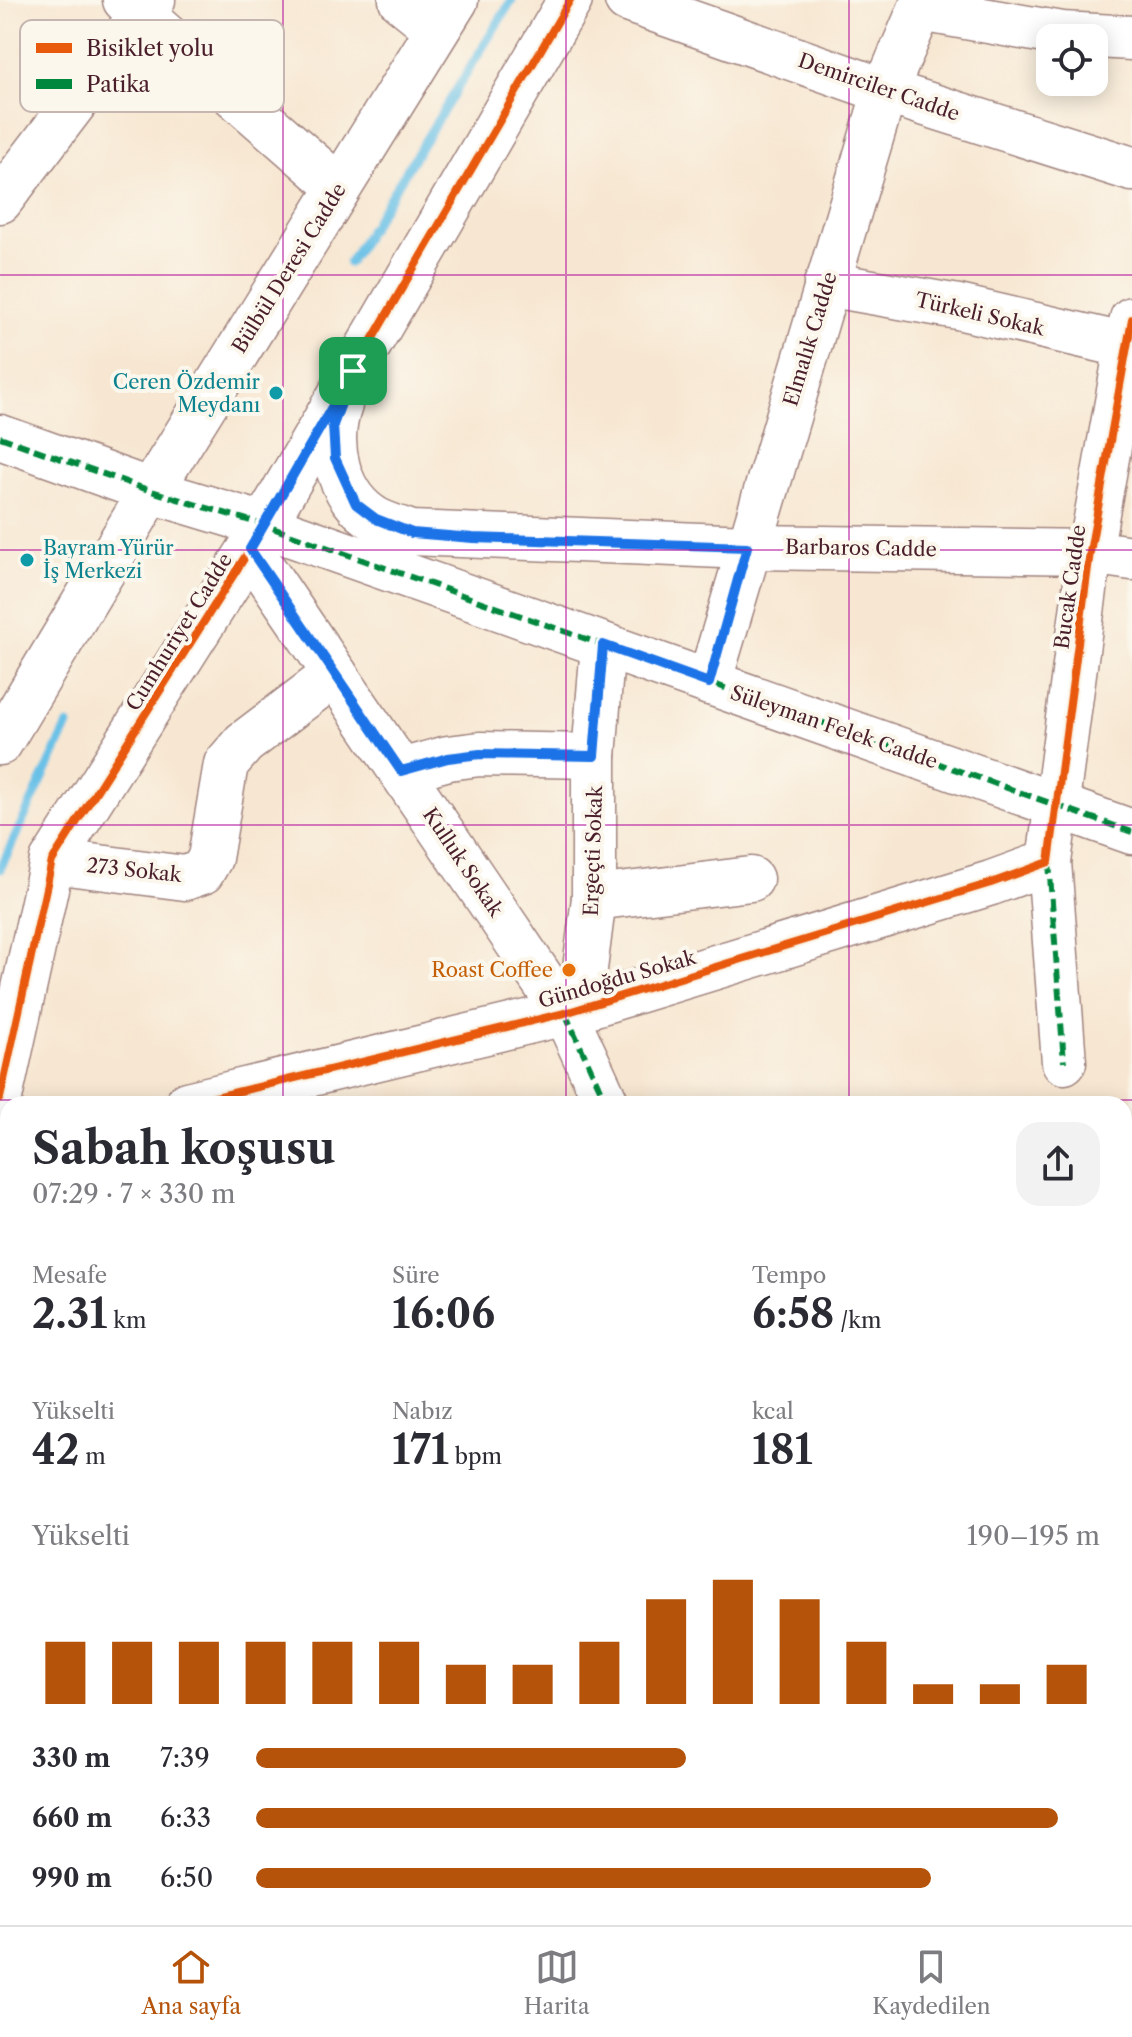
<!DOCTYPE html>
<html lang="tr">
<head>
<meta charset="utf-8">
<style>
  :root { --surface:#fff; --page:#f2f2f3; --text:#2b2b33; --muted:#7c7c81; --line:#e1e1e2; --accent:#b45309 }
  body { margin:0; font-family:"Libre Caslon Text",serif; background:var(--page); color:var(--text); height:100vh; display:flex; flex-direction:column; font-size:30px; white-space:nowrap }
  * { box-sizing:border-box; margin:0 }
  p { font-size:26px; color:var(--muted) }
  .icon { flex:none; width:44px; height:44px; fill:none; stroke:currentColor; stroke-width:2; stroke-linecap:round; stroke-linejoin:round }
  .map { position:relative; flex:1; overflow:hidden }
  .sheet { position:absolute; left:0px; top:1096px; width:1132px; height:830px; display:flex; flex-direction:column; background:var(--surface); border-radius:24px 24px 0 0; box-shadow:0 4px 20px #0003 }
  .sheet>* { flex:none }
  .fabs { position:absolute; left:1036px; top:24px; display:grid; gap:16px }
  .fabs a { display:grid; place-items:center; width:72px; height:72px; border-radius:16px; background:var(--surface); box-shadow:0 4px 20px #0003; font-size:40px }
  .pin { position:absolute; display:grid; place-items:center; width:68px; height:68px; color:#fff; margin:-34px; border-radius:16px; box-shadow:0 4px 12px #0006 }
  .round { display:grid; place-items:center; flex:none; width:84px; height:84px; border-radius:24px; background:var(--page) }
  .summary { display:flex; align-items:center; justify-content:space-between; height:136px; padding:0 32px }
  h1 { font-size:44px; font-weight:700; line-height:60px }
  .metrics { display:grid; grid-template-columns:repeat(3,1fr); gap:12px; height:136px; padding:8px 32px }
  .metrics div { display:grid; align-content:center }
  .metrics b { font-size:40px; font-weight:700 }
  .metrics small { font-size:22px; font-weight:400 }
  .metrics p { font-size:22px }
  .chart { height:224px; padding:16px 32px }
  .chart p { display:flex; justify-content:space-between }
  .chart svg { width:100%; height:144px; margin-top:8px; stroke:var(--accent); stroke-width:6 }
  ul { padding:0 32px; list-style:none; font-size:26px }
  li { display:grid; grid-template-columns:128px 96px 1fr; align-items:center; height:60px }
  li i { height:20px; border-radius:10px; background:var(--accent) }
  .menu { display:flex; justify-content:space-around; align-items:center; height:112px; border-top:2px solid var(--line); background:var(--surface); font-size:22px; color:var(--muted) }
  .menu a { display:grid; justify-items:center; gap:4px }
  .menu .on { color:var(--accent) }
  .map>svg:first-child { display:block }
  .green { fill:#aebf62; stroke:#7c6f46; stroke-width:2 }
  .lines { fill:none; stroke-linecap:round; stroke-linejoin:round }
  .stream { stroke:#6ac1e7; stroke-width:9 }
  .minor-casing { stroke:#a0837e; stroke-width:47 }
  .highway-casing { stroke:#a0837e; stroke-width:47 }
  .minor { stroke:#fff; stroke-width:44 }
  .highway { stroke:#fcbd6f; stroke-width:44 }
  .quiet { stroke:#00873e; stroke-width:6; stroke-dasharray:12 6; stroke-linecap:butt }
  .cycleway-casing { stroke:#fbf7ec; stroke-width:13 }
  .cycleway { stroke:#e8590c; stroke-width:8 }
  .route-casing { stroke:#fff; stroke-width:16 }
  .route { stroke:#1a73e8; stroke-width:10 }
  .grid { fill:none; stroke:#b5179e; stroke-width:2; stroke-opacity:0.55 }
  .culture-dot { fill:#0f9aa8; stroke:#fbf7ec; stroke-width:3 }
  .food-dot { fill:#e8710a; stroke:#fbf7ec; stroke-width:3 }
  .labels { text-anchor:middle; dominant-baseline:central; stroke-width:8; stroke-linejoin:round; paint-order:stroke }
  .street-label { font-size:20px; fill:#4a1f2b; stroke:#fbf7ec }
  .culture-label { font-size:20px; fill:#0d838f; stroke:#fbf7ec; text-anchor:end }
  .food-label { font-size:20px; fill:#c56008; stroke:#fbf7ec; text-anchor:end }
  .key { fill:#fbf7ec; stroke:#c6b6b2; stroke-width:2 }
  .key-label { font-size:22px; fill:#4a1f2b }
</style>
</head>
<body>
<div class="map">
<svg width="1132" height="1925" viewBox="0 0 1132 1925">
  <rect width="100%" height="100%" fill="#fbf7ec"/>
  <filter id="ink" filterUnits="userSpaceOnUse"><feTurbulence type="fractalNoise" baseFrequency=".0125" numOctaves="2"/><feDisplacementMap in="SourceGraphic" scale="16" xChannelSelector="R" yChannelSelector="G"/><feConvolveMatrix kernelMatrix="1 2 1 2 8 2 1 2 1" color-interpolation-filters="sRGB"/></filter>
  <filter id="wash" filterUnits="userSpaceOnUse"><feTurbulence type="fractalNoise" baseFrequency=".006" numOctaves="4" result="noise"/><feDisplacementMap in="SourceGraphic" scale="32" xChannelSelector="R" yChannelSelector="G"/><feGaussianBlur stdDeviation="1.8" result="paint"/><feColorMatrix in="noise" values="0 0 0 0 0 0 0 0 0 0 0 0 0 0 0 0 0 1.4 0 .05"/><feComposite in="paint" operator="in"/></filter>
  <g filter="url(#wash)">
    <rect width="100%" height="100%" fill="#f7e7d2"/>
    <path class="green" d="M 1124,1727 L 1132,1727 L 1132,1925 L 201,1925 L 202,1918 L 1124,1918 Z"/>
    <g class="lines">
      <g class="stream">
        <path d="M 349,263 L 512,0"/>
        <path d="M 0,869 L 68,725"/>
      </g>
    </g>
  </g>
  <g filter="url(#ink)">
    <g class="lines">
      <g class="minor-casing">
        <g id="minor">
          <path d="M 125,0 L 339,187"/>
          <path d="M 401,0 L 437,29"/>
          <path d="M 627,0 L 885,91 L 1132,169"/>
          <path d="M 921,9 L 1062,34 L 1132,38"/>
          <path d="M 0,201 L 153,0"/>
          <path d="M 826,284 L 958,307 L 1132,347"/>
          <path d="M 340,405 C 326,444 337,498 377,520 C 387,525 400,529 412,533 L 747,547 L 1090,552 L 1132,558"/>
          <path d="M 0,437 L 151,491 L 264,525 L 1132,832"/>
          <path d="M 250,549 L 565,1013 L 607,1104"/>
          <path d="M 709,683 L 885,91 L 924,0"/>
          <path d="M 0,743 L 151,491 L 456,0"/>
          <path d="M 401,771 L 448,758 L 480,754 L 594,756"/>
          <path d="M 52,861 L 185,878 L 202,872 L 210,858 L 226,764 L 244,743 L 335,674"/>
          <path d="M 594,898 L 751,879"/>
          <path d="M 580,1008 L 594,898 L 594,756 L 603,645"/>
          <path d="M 1064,1062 L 1049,862 L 1090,552 L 1132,319"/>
          <path d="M 0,1098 L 52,861 L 250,549 L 570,0"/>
          <path d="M 187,1104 L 565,1013 L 991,883 L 1049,862"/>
          <path d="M 0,1146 L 8,1145"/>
          <path d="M 1124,1379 L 1132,1376"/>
          <path d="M 0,1453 L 8,1451"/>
        </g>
      </g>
      <g class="highway-casing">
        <g id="highway">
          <path d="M 1124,1640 L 1132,1639"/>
          <path d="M 0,1655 L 8,1655"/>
          <path d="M 1124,1692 L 1132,1692"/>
          <path d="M 0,1698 L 8,1698"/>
        </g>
      </g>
      <use href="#minor" class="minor"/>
      <use href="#highway" class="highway"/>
      <g class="quiet">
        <path d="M 0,437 L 151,491 L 264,525 L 1132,832"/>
        <path d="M 1049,862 L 1064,1062"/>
        <path d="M 565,1013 L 607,1104"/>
        <path d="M 0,1453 L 8,1451"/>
      </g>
      <g class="cycleway-casing">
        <g id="cycleway">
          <path d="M 0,1098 L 52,861 L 250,549 L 570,0"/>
          <path d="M 187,1104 L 565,1013 L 991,883 L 1049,862 L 1090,552 L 1132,319"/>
        </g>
      </g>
      <use href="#cycleway" class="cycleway"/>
    </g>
  </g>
  <g class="lines" filter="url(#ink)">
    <g class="route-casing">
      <path id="route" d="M 353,371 L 333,425 L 335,458 L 356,504 L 376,519 L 412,533 L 473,538 L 747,547 L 709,683 L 603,645 L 594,756 L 480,754 L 448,758 L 401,771 L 250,549 Z"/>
    </g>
    <use href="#route" class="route"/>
  </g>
  <path class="grid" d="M 283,0 L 283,1104M 566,0 L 566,1104M 849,0 L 849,1104M 0,275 L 1132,275M 0,550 L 1132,550M 0,825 L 1132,825M 0,1100 L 1132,1100M 0,1375 L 8,1375M 1124,1375 L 1132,1375M 0,1650 L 8,1650M 1124,1650 L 1132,1650M 283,1918 L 283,1925M 566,1918 L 566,1925M 849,1918 L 849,1925"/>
  <g class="culture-dot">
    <circle cx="276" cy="393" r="8"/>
    <circle cx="27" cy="560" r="8"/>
  </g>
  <circle class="food-dot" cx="569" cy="970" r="8"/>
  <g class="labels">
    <g class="street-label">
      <text transform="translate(879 87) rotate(19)">Demirciler Cadde</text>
      <text transform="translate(289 268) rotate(-58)">Bülbül Deresi Cadde</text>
      <text transform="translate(980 314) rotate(13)">Türkeli Sokak</text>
      <text transform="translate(810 339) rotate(-73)">Elmalık Cadde</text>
      <text transform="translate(861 548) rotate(1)">Barbaros Cadde</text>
      <text transform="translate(1070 587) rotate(-82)">Bucak Cadde</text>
      <text transform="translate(179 632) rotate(-58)">Cumhuriyet Cadde</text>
      <text transform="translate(834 727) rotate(19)">Süleyman Felek Cadde</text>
      <text transform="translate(593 851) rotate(-88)">Ergeçti Sokak</text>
      <text transform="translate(463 862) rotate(56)">Kulluk Sokak</text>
      <text transform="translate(134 870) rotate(6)">273 Sokak</text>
      <text transform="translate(617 979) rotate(-16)">Gündoğdu Sokak</text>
    </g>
    <g class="culture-label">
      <text x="260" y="382">Ceren Özdemir<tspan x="260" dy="23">Meydanı</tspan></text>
      <text x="43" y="548" text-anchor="start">Bayram Yürür<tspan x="43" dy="23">İş Merkezi</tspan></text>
    </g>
    <g class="food-label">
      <text x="553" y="970">Roast Coffee</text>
    </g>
  </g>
  <rect x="20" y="20" width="264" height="92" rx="12" class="key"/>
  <rect x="36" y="43" width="36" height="10" fill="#e8590c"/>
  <rect x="36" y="79" width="36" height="10" fill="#00873e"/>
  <g class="key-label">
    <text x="86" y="56">Bisiklet yolu</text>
    <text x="86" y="92">Patika</text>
  </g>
</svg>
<div class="fabs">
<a><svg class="icon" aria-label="locate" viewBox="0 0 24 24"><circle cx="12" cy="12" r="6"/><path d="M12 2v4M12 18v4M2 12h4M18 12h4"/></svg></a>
</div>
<div class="pin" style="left:353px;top:371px;background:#1e9e55"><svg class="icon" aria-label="arrive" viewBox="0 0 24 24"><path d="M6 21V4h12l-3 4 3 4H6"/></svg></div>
<section class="sheet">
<div class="summary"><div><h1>Sabah koşusu</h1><p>07:29 · 7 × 330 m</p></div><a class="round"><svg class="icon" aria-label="share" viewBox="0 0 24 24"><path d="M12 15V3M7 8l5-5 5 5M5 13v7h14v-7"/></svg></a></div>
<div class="metrics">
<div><p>Mesafe</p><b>2.31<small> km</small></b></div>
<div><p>Süre</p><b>16:06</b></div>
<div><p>Tempo</p><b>6:58<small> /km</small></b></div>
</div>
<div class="metrics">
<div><p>Yükselti</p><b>42<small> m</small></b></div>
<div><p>Nabız</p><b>171<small> bpm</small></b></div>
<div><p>kcal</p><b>181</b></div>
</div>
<div class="chart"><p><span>Yükselti</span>190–195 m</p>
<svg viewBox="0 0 160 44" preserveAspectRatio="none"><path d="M5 44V25M15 44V25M25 44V25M35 44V25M45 44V25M55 44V25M65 44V32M75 44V32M85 44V25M95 44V12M105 44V6M115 44V12M125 44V25M135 44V38M145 44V38M155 44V32"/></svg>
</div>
<ul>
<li><b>330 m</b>7:39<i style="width:51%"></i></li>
<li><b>660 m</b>6:33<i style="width:95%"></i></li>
<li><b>990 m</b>6:50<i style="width:80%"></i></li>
</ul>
</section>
</div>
<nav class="menu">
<a class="on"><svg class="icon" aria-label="home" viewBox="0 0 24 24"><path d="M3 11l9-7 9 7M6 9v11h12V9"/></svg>Ana sayfa</a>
<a><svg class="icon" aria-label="map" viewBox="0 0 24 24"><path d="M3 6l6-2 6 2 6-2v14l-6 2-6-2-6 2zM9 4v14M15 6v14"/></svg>Harita</a>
<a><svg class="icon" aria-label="saved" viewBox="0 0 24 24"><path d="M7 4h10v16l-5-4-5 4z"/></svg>Kaydedilen</a>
</nav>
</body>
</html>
